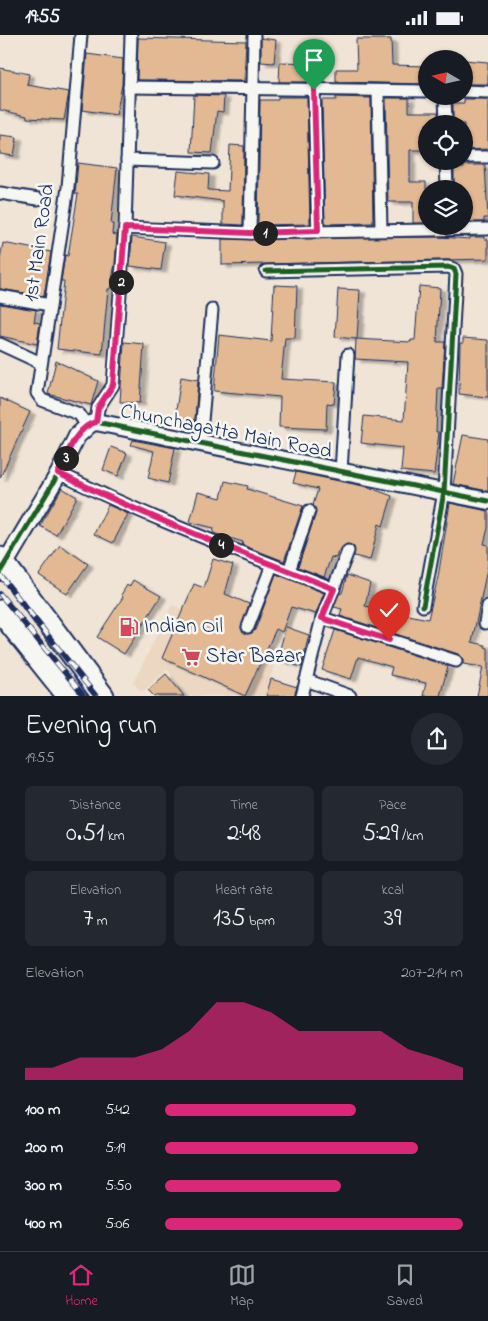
<!DOCTYPE html>
<html lang="en">
<head>
<meta charset="utf-8">
<style>
  :root { --surface:#171b24; --page:#242831; --text:#f1f3f6; --muted:#9ea1a6; --line:#363941; --accent:#db2777 }
  body { margin:0; font-family:"Indie Flower",sans-serif; background:var(--page); color:var(--text); height:100vh; display:flex; flex-direction:column; font-size:19px; white-space:nowrap }
  * { box-sizing:border-box; margin:0 }
  p { font-size:16px; color:var(--muted) }
  .icon { flex:none; width:28px; height:28px; fill:none; stroke:currentColor; stroke-width:2; stroke-linecap:round; stroke-linejoin:round }
  .map { position:relative; height:661px; overflow:hidden }
  .drawer { display:flex; flex-direction:column; background:var(--surface); flex:1 }
  .drawer>* { flex:none }
  .needle { width:32px; rotate:279deg }
  .buttons { position:absolute; left:418px; top:15px; display:grid; gap:10px }
  .buttons a { display:grid; place-items:center; width:55px; height:55px; border-radius:50%; background:var(--surface); box-shadow:0 1px 4px #0004; font-size:25px }
  .pin { position:absolute; display:grid; place-items:center; width:42px; height:42px; color:#fff; margin:-51px -21px; border-radius:50% 50% 50% 0; rotate:-45deg; box-shadow:0 0 5px #0007 }
  .pin .icon { rotate:45deg }
  .km { position:absolute; width:25px; height:25px; margin:-12px; border-radius:50%; background:#222; color:#fff; font-size:14px; line-height:25px; text-align:center }
  .round { display:grid; place-items:center; flex:none; width:52px; height:52px; border-radius:26px; background:var(--page) }
  .overview { display:flex; align-items:center; justify-content:space-between; height:85px; padding:0 25px }
  h1 { font-size:28px; font-weight:600; line-height:38px }
  .metrics { display:grid; grid-template-columns:repeat(3,1fr); gap:8px; height:85px; padding:5px 25px }
  .metrics div { display:grid; align-content:center; border-radius:8px; background:var(--page); text-align:center }
  .metrics b { font-size:25px; font-weight:600 }
  .metrics small { font-size:14px; font-weight:400 }
  .metrics p { font-size:14px }
  .chart { height:140px; padding:10px 25px }
  .chart p { display:flex; justify-content:space-between }
  .chart svg { width:100%; height:90px; margin-top:5px; fill:var(--accent); opacity:.7 }
  ul { padding:0 25px; list-style:none; font-size:16px }
  li { display:grid; grid-template-columns:80px 60px 1fr; align-items:center; height:38px }
  li i { height:12px; border-radius:6px; background:var(--accent) }
  .status { display:flex; justify-content:space-between; align-items:center; height:35px; padding:0 25px; background:var(--surface); direction:ltr }
  .status svg { height:14px; fill:currentColor }
  .menu { display:flex; justify-content:space-around; align-items:center; height:70px; border-top:1px solid var(--line); background:var(--surface); font-size:14px; color:var(--muted) }
  .menu a { display:grid; justify-items:center; gap:2px }
  .menu .selected { color:var(--accent) }
  .map>svg:first-child { display:block }
  .built { fill:#ecd7c2 }
  .building { fill:#e2b993; stroke:#1b2f5e; filter:url(#shadow) }
  .lines { fill:none; stroke-linecap:round; stroke-linejoin:round }
  .street-casing { stroke:#1b2f5e; stroke-width:15 }
  .secondary-casing { stroke:#1b2f5e; stroke-width:20 }
  .highway-casing { stroke:#1b2f5e; stroke-width:25 }
  .street { stroke:#f6f6f2; stroke-width:11 }
  .secondary { stroke:#f6f6f2; stroke-width:16 }
  .highway { stroke:#f6f6f2; stroke-width:21 }
  .rail-casing { stroke:#1b2f5e; stroke-width:5.5 }
  .rail { stroke:#f6f6f2; stroke-width:4; stroke-dasharray:11; stroke-linecap:butt }
  .cycleway-casing { stroke:#f6f6f2; stroke-width:8 }
  .cycleway { stroke:#1b5e20; stroke-width:5 }
  .route-casing { stroke:#fff; stroke-width:10 }
  .route { stroke:#db2777; stroke-width:6 }
  .labels { text-anchor:middle; dominant-baseline:central; stroke-width:5; stroke-linejoin:round; paint-order:stroke }
  .street-label { font-size:21px; fill:#1b2f5e; stroke:#f6f6f2 }
  .poi-label { font-size:21px; fill:#1b2f5e; stroke:#f6f6f2; text-anchor:start }
</style>
</head>
<body>
<div class="status"><b>19:55</b><svg viewBox="0 0 49 12"><path d="M0 12V9h3v3zM5 12V6h3v6zM10 12V3h3v9zM15 12V0h3v12zM26 1h20v11H26zM47 4h2v5h-2z"/></svg></div>
<div class="map">
<svg width="488" height="661" viewBox="0 0 488 661">
  <defs>
    <filter id="shadow"><feDropShadow dx="5.5" dy="3" stdDeviation="1" flood-color="#0004"/></filter>
  </defs>
  <rect width="100%" height="100%" fill="#f0e4d6"/>
  <filter id="ink" filterUnits="userSpaceOnUse"><feTurbulence type="fractalNoise" baseFrequency=".02" numOctaves="2"/><feDisplacementMap in="SourceGraphic" scale="10" xChannelSelector="R" yChannelSelector="G"/><feConvolveMatrix kernelMatrix="1 2 1 2 8 2 1 2 1" color-interpolation-filters="sRGB"/></filter>
  <g filter="url(#ink)">
    <path class="built" d="M 172,570 L 279,613 L 265,661 L 189,661 L 167,635 L 142,657 L 133,648 Z"/>
    <g class="building">
      <path d="M 138,3 L 246,6 L 244,46 L 137,45 Z"/>
      <path d="M 261,3 L 276,5 L 274,28 L 261,27 Z"/>
      <path d="M 356,4 L 391,4 L 392,30 L 426,31 L 426,49 L 336,47 L 336,34 L 357,34 Z"/>
      <path d="M 87,19 L 123,24 L 122,50 L 116,80 L 82,75 Z"/>
      <path d="M 464,25 L 488,27 L 488,49 L 464,49 Z"/>
      <path d="M 280,27 L 314,28 L 314,47 L 279,47 Z"/>
      <path d="M 0,33 L 29,39 L 27,50 L 69,57 L 64,85 L 27,83 L 27,81 L 0,75 Z"/>
      <path d="M 194,60 L 224,61 L 223,77 L 217,76 L 212,118 L 191,117 Z"/>
      <path d="M 278,62 L 307,62 L 310,189 L 258,190 L 260,65 L 278,65 Z"/>
      <path d="M 336,62 L 371,63 L 373,188 L 325,189 L 322,65 L 336,65 Z"/>
      <path d="M 386,63 L 409,63 L 409,77 L 438,77 L 438,89 L 426,89 L 426,115 L 410,115 L 410,147 L 426,147 L 426,188 L 413,188 L 413,167 L 388,167 Z"/>
      <path d="M 464,64 L 488,64 L 488,114 L 464,115 L 464,89 L 453,89 L 453,68 L 464,68 Z"/>
      <path d="M 0,100 L 17,102 L 14,121 L 0,119 Z"/>
      <path d="M 230,110 L 244,111 L 243,190 L 223,189 L 223,166 L 175,160 L 178,136 L 209,139 L 208,155 L 228,156 Z"/>
      <path d="M 78,128 L 117,133 L 111,189 L 113,189 L 112,199 L 117,200 L 115,229 L 110,254 L 108,254 L 102,319 L 57,314 L 64,246 L 61,246 L 65,220 L 68,221 L 78,159 L 75,159 Z"/>
      <path d="M 464,130 L 485,130 L 488,183 L 484,183 L 484,187 L 470,187 L 470,183 L 464,184 L 464,154 L 454,154 L 454,133 L 464,133 Z"/>
      <path d="M 132,202 L 165,207 L 161,235 L 130,231 Z"/>
      <path d="M 439,202 L 470,204 L 470,202 L 484,202 L 484,204 L 488,204 L 488,224 L 222,230 L 222,204 Z"/>
      <path d="M 3,208 L 51,217 L 44,261 L 0,254 L 0,224 Z"/>
      <path d="M 274,250 L 297,251 L 295,303 L 285,303 L 281,344 L 336,347 L 334,369 L 327,368 L 326,394 L 279,392 L 280,362 L 214,356 L 219,300 L 271,306 Z"/>
      <path d="M 419,251 L 440,253 L 437,307 L 445,307 L 442,353 L 438,353 L 436,397 L 439,397 L 434,439 L 401,436 L 403,413 L 361,408 L 364,381 L 404,385 L 408,327 L 355,324 L 356,304 L 411,307 L 411,305 L 415,305 Z"/>
      <path d="M 338,254 L 360,255 L 357,304 L 335,302 Z"/>
      <path d="M 0,269 L 36,275 L 34,287 L 40,288 L 37,309 L 0,301 Z"/>
      <path d="M 463,303 L 488,305 L 488,362 L 459,359 L 460,308 L 463,308 Z"/>
      <path d="M 124,307 L 144,309 L 140,368 L 120,367 Z"/>
      <path d="M 56,326 L 98,346 L 91,370 L 48,359 Z"/>
      <path d="M 181,342 L 198,345 L 195,385 L 175,382 Z"/>
      <path d="M 0,363 L 30,377 L 0,443 Z"/>
      <path d="M 463,400 L 488,404 L 488,456 L 453,449 Z"/>
      <path d="M 133,405 L 175,413 L 168,448 L 148,443 L 154,416 L 131,410 Z"/>
      <path d="M 111,412 L 127,418 L 118,441 L 103,435 Z"/>
      <path d="M 296,437 L 368,452 L 392,461 L 383,491 L 379,489 L 370,525 L 354,521 L 354,512 L 347,509 L 338,516 L 336,523 L 331,522 L 324,542 L 298,532 L 316,478 L 313,470 L 318,454 L 293,448 Z"/>
      <path d="M 225,446 L 248,451 L 247,454 L 303,471 L 284,526 L 242,510 L 243,507 L 213,498 L 214,493 L 190,487 L 198,457 L 221,463 Z"/>
      <path d="M 62,453 L 77,462 L 56,500 L 40,491 Z"/>
      <path d="M 450,468 L 488,476 L 488,493 L 484,509 L 488,510 L 488,529 L 472,607 L 485,610 L 485,612 L 488,613 L 488,661 L 477,661 L 483,632 L 463,629 L 463,624 L 458,619 L 340,581 L 342,574 L 334,572 L 339,559 L 342,558 L 347,540 L 370,548 L 365,571 L 428,584 L 438,542 Z"/>
      <path d="M 108,470 L 128,479 L 113,508 L 94,499 Z"/>
      <path d="M 60,510 L 88,529 L 67,559 L 39,540 Z"/>
      <path d="M 213,524 L 233,530 L 225,559 L 249,569 L 241,593 L 246,599 L 252,598 L 255,595 L 276,539 L 324,558 L 316,579 L 291,572 L 282,597 L 276,594 L 245,661 L 162,623 L 194,549 L 204,553 Z"/>
      <path d="M 133,545 L 161,561 L 124,619 L 97,602 L 123,562 L 121,560 L 127,550 L 129,552 Z"/>
      <path d="M 286,592 L 309,600 L 301,632 L 277,624 Z"/>
      <path d="M 335,595 L 448,631 L 440,661 L 423,661 L 426,648 L 390,640 L 392,632 L 358,622 L 351,644 L 322,635 Z"/>
      <path d="M 166,639 L 184,661 L 154,661 L 148,655 Z"/>
      <path d="M 271,644 L 297,652 L 294,661 L 266,661 Z"/>
    </g>
    <g class="lines">
      <g class="street-casing">
        <g id="street">
          <path d="M 81,0 L 68,152 L 37,358 L 42,365 L 79,379 L 87,391"/>
          <path d="M 129,52 L 426,56"/>
          <path d="M 314,55 L 318,197"/>
          <path d="M 378,56 L 381,195"/>
          <path d="M 464,56 L 488,57"/>
          <path d="M 445,61 L 446,89"/>
          <path d="M 464,122 L 488,122"/>
          <path d="M 127,125 L 213,128"/>
          <path d="M 446,126 L 447,154"/>
          <path d="M 0,158 L 38,164"/>
          <path d="M 125,193 L 250,198 L 488,194"/>
          <path d="M 250,198 L 254,0"/>
          <path d="M 266,236 L 448,232 L 454,234 L 456,239 L 444,457 L 423,571"/>
          <path d="M 0,261 L 50,270"/>
          <path d="M 0,309 L 41,328"/>
          <path d="M 96,387 L 98,373 L 113,350 L 125,193 L 131,0"/>
          <path d="M 200,408 L 212,275"/>
          <path d="M 341,437 L 348,320"/>
          <path d="M 59,438 C 148,483 241,517 334,554"/>
          <path d="M 289,536 L 309,476"/>
          <path d="M 322,583 L 456,626"/>
          <path d="M 485,588 L 488,571"/>
          <path d="M 248,592 L 272,530"/>
          <path d="M 306,645 L 350,661"/>
          <path d="M 302,661 L 322,583 L 348,516"/>
        </g>
      </g>
      <g class="secondary-casing">
        <path id="secondary" d="M 0,537 L 59,438 L 77,401 L 90,389 L 96,387 L 488,466"/>
      </g>
      <g class="highway-casing">
        <g id="highway">
          <path d="M 0,523 L 103,661"/>
          <path d="M 0,576 L 68,661"/>
        </g>
      </g>
      <use href="#street" class="street"/>
      <use href="#secondary" class="secondary"/>
      <use href="#highway" class="highway"/>
      <g class="rail-casing">
        <g id="rail">
          <path d="M 0,540 L 96,661"/>
          <path d="M 0,559 L 84,661"/>
        </g>
      </g>
      <use href="#rail" class="rail"/>
      <g class="cycleway-casing">
        <g id="cycleway">
          <path d="M 266,236 L 448,232 L 454,234 L 456,239 L 444,457 L 423,571"/>
          <path d="M 0,537 L 59,438 L 77,401 L 90,389 L 96,387 L 488,466"/>
        </g>
      </g>
      <use href="#cycleway" class="cycleway"/>
    </g>
  </g>
  <g class="lines" filter="url(#ink)">
    <g class="route-casing">
      <path id="route" d="M 314,55 L 318,196 L 250,198 L 125,193 L 113,350 L 98,373 L 96,387 C 75,392 67,421 58,438 C 148,483 241,517 334,554 L 322,583 L 389,605"/>
    </g>
    <use href="#route" class="route"/>
  </g>
  <defs>
    <g id="fuel-bare" transform="scale(1.5)"><path d="M-5.5-6h7V0h2V4h1.3V-2.5L3-4.5l.8-.8L6-3V5H2.5V1h-1V6h-7ZM-4.2-4.7v3.2H.2V-4.7Z" fill="#d1495b" stroke="#f6f6f2" stroke-width="2.5" paint-order="stroke"/></g>
    <g id="supermarket-bare" transform="scale(1.5)"><path d="M-6-5.5h2.5l.6 2H6L4.5 2H-2.5L-4.4-4H-6ZM-1.5 3.2a1.3 1.3 0 1 0 .1 0ZM3 3.2a1.3 1.3 0 1 0 .1 0Z" fill="#d1495b" stroke="#f6f6f2" stroke-width="2.5" paint-order="stroke"/></g>
  </defs>
  <g fill-rule="evenodd">
    <use href="#fuel-bare" x="129" y="592"/>
    <use href="#supermarket-bare" x="191" y="622"/>
  </g>
  <g class="labels">
    <g class="street-label">
      <text transform="translate(40 208) rotate(-82)">1st Main Road</text>
      <text transform="translate(226 397) rotate(11)">Chunchagatta Main Road</text>
    </g>
    <g class="poi-label">
      <text x="144" y="592">Indian Oil</text>
      <text x="206" y="622">Star Bazar</text>
    </g>
  </g>
</svg>
<div class="buttons">
<a><svg class="needle" viewBox="-14 -14 28 28"><path d="M0-13l5 13h-10z" fill="#e53935"/><path d="M0 13l5-13h-10z" fill="#9ea1a6"/></svg></a>
<a><svg class="icon" aria-label="locate" viewBox="0 0 24 24"><circle cx="12" cy="12" r="6"/><path d="M12 2v4M12 18v4M2 12h4M18 12h4"/></svg></a>
<a><svg class="icon" aria-label="layers" viewBox="0 0 24 24"><path d="M12 4l9 5-9 5-9-5zM3 14l9 5 9-5"/></svg></a>
</div>
<div class="pin" style="left:314px;top:55px;background:#1e9e55"><svg class="icon" aria-label="arrive" viewBox="0 0 24 24"><path d="M6 21V4h12l-3 4 3 4H6"/></svg></div>
<div class="pin" style="left:389px;top:605px;background:#d93025"><svg class="icon" aria-label="check" viewBox="0 0 24 24"><path d="M5 12l5 5 9-10"/></svg></div>
<b class="km" style="left:265px;top:198px">1</b>
<b class="km" style="left:121px;top:247px">2</b>
<b class="km" style="left:66px;top:423px">3</b>
<b class="km" style="left:221px;top:510px">4</b>
</div>
<section class="drawer">
<div class="overview"><div><h1>Evening run</h1><p>19:55</p></div><a class="round"><svg class="icon" aria-label="share" viewBox="0 0 24 24"><path d="M12 15V3M7 8l5-5 5 5M5 13v7h14v-7"/></svg></a></div>
<div class="metrics">
<div><p>Distance</p><b>0.51<small> km</small></b></div>
<div><p>Time</p><b>2:48</b></div>
<div><p>Pace</p><b>5:29<small> /km</small></b></div>
</div>
<div class="metrics">
<div><p>Elevation</p><b>7<small> m</small></b></div>
<div><p>Heart rate</p><b>135<small> bpm</small></b></div>
<div><p>kcal</p><b>39</b></div>
</div>
<div class="chart"><p><span>Elevation</span>207–214 m</p>
<svg viewBox="0 0 160 44" preserveAspectRatio="none"><path d="M0 44V38L10 38L20 33L30 33L40 33L50 29L60 20L70 6L80 6L90 11L100 20L110 20L120 20L130 20L140 29L150 33L160 38V44z"/></svg>
</div>
<ul>
<li><b>100 m</b>5:42<i style="width:64%"></i></li>
<li><b>200 m</b>5:19<i style="width:85%"></i></li>
<li><b>300 m</b>5:50<i style="width:59%"></i></li>
<li><b>400 m</b>5:06<i style="width:100%"></i></li>
</ul>
</section>
<nav class="menu">
<a class="selected"><svg class="icon" aria-label="home" viewBox="0 0 24 24"><path d="M3 11l9-7 9 7M6 9v11h12V9"/></svg>Home</a>
<a><svg class="icon" aria-label="map" viewBox="0 0 24 24"><path d="M3 6l6-2 6 2 6-2v14l-6 2-6-2-6 2zM9 4v14M15 6v14"/></svg>Map</a>
<a><svg class="icon" aria-label="saved" viewBox="0 0 24 24"><path d="M7 4h10v16l-5-4-5 4z"/></svg>Saved</a>
</nav>
</body>
</html>
